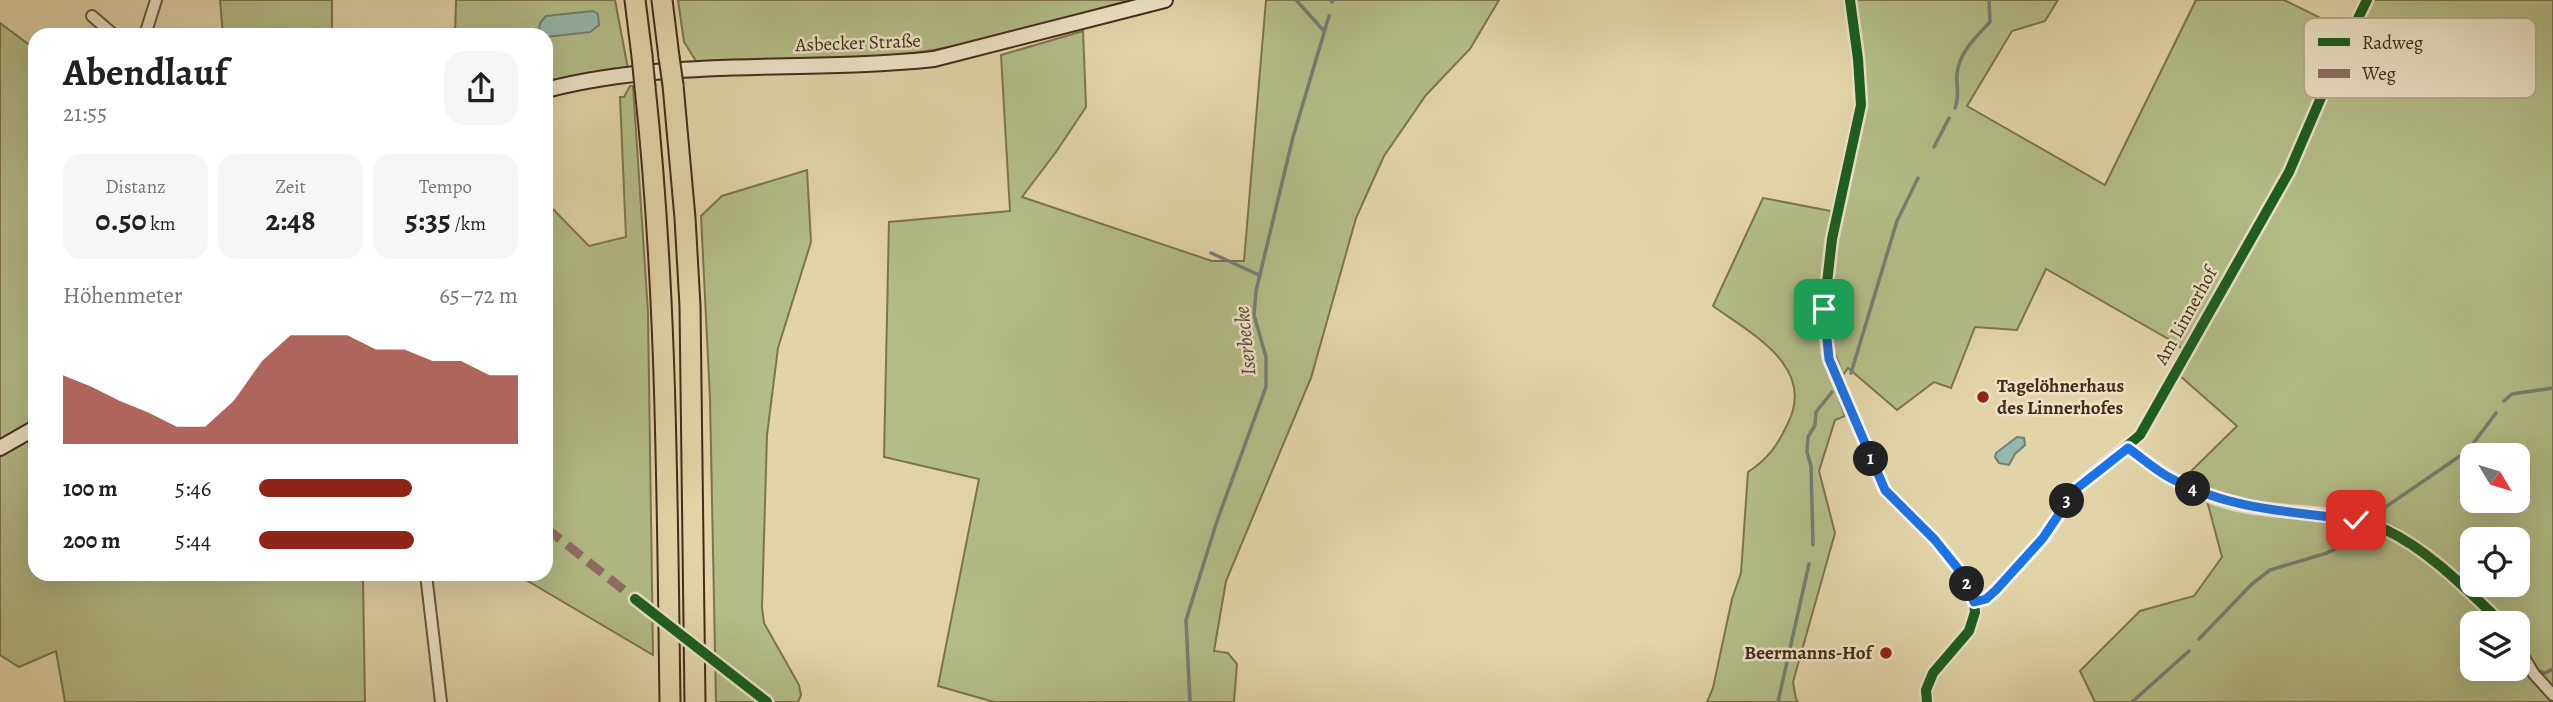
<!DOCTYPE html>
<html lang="de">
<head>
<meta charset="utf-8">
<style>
  :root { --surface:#fff; --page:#f6f6f6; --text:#202124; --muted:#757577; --accent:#8f2418 }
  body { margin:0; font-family:Alegreya,serif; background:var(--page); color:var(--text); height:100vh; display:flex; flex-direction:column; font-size:26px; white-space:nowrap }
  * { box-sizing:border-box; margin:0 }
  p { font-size:23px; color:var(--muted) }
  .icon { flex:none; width:38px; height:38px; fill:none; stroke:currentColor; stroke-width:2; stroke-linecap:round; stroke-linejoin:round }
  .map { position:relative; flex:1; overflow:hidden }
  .details { position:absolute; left:28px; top:28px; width:525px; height:553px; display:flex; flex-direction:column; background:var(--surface); border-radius:21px; box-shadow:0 7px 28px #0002 }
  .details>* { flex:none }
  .needle { width:46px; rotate:128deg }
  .tools { position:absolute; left:2460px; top:443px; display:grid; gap:14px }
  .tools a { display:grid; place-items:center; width:70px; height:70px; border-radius:14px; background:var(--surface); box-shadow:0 7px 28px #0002; font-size:35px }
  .pin { position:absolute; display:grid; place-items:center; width:60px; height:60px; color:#fff; margin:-30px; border-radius:14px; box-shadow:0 4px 10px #0006 }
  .km { position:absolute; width:35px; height:35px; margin:-18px; border-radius:50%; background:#222; color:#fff; font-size:19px; line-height:35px; text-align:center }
  .round { display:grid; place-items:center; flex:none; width:74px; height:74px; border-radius:21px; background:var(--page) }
  .headline { display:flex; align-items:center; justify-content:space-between; height:119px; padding:0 35px }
  h1 { font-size:38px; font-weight:600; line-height:52px }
  .metrics { display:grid; grid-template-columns:repeat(3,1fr); gap:10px; height:119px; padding:7px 35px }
  .metrics div { display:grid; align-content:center; border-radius:18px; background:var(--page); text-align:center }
  .metrics b { font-size:30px; font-weight:600 }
  .metrics small { font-size:19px; font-weight:400 }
  .metrics p { font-size:19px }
  .chart { height:196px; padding:14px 35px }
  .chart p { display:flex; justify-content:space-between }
  .chart svg { width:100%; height:126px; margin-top:7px; fill:var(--accent); opacity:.7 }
  ul { padding:0 35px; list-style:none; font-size:23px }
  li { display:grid; grid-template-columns:112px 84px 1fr; align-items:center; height:52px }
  li i { height:18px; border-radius:9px; background:var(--accent) }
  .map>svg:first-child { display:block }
  .green { fill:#b3bd88; stroke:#7b7450; stroke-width:2; fill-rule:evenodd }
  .water { fill:#95b7ad; stroke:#747f71; stroke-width:2 }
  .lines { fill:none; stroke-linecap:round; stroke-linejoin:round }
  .stream { stroke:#747f71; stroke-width:3.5 }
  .minor-casing { stroke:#6b563c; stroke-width:14 }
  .secondary-casing { stroke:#432c18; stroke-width:18 }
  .motorway-casing { stroke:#432c18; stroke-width:23 }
  .minor { stroke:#ece3c7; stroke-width:10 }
  .secondary { stroke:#ece3c7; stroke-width:14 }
  .motorway { stroke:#e2d4a9; stroke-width:19 }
  .motorway-bridge-casing { stroke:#432c18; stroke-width:23; stroke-linecap:butt }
  .motorway-bridge { stroke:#e2d4a9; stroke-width:19 }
  .quiet { stroke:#8d6e63; stroke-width:9; stroke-dasharray:18 9; stroke-linecap:butt }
  .cycleway-casing { stroke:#ece3c7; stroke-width:15 }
  .cycleway { stroke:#1b5e20; stroke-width:10 }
  .route-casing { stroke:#fff; stroke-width:14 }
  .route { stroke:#1a73e8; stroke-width:9 }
  .poi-dot { fill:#8f2418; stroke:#ece3c7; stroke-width:2.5 }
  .labels { text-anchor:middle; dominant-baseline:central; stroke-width:5; stroke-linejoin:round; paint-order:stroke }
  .street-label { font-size:19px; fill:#432c18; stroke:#ece3c7 }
  .poi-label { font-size:19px; font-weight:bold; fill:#432c18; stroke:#ece3c7; text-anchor:start }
  .water-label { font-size:21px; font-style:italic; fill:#534836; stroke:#ece3c7 }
  .key { fill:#ece3c7; stroke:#b9ac92; stroke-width:2 }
  .key-label { font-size:19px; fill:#432c18 }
</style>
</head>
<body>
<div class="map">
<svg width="2553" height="702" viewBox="0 0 2553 702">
  <rect width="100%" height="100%" fill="#e2d4a9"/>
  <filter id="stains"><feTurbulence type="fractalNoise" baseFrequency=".00286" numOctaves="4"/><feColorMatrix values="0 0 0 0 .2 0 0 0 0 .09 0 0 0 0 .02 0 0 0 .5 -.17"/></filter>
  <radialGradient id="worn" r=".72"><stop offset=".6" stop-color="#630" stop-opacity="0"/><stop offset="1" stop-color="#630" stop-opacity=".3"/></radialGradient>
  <g class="green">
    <path d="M 220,0 L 332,0 L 332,35 L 223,35 Z"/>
    <path d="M 456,0 L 615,0 L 628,69 L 546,82 L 546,35 L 455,35 Z"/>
    <path d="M 678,0 L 1131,0 C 1059,19 987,43 914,53 C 842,61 768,59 696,61 L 684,42 Z"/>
    <path d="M 1266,0 L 1499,0 L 1470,49 L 1426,95 L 1384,156 L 1356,218 L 1311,378 L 1226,581 L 1214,651 L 1228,653 L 1237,664 L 1234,702 L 994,702 L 938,686 L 979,479 L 884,457 L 889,222 L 1010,211 L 1001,55 L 1083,31 L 1086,107 L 1056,152 L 1022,197 L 1212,261 L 1244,261 Z"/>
    <path d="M 1855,0 L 2058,0 L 2045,21 L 2012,31 L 1967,106 L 2105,185 L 2196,0 L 2284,0 L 2347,31 L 2284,171 L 2257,222 L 2230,265 L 2184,351 L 2177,344 L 2046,269 L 2017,330 L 1975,327 L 1951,388 L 1934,382 L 1897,410 L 1848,368 L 1843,375 L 1831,342 L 1828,314 L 1837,236 L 1858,137 Z"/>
    <path d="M 2370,0 L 2553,0 L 2553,702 L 2095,702 L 2080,671 L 2140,611 L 2194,596 L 2222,557 L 2206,497 L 2242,508 L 2367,525 C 2390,532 2407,548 2431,554 C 2370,501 2286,521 2216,496 C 2204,492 2190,489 2182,480 L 2237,426 L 2179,375 L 2291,172 ZM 2473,455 L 2518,455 L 2518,500 L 2473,500 ZM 2473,539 L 2518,539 L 2518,584 L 2473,584 ZM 2473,623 L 2518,623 L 2518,668 L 2473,668 Z"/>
    <path d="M 0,23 L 35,49 L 35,574 L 347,574 L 363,581 L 365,702 L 65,702 L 56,651 L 19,667 L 0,655 Z"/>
    <path d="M 630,86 L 633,86 L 648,312 L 653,655 L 516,574 L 546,574 L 546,202 L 589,246 L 626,237 L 620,97 L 624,97 Z"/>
    <path d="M 807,170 L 811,242 L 778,348 L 767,435 L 762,607 L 764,623 L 799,685 L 801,695 L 798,702 L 716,702 L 710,399 L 701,216 L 722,196 Z"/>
    <path d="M 1763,198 L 1831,211 L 1817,306 L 1823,355 L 1845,416 L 1835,420 L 1819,471 L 1835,533 L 1793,682 L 1796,699 L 1798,702 L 1707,702 L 1713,688 L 1732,599 L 1741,573 L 1748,472 C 1768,459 1778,445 1788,423 C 1816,367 1752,334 1713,306 Z"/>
  </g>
  <g class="water">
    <path d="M 593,11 L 598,14 L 599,25 L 590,32 L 546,37 L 546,35 L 542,35 L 539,31 L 540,23 L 546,16 Z"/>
    <path d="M 2017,437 L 2024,438 L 2025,445 L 2015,454 L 2009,465 L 1999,463 L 1995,457 L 1996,453 Z"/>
  </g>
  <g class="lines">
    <g class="stream">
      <path d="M 1296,0 L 1324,31"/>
      <path d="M 1332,2 L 1333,0"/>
      <path d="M 1955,108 C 1960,97 1956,85 1957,74 C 1959,52 1976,37 1990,22 L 1989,0"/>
      <path d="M 1934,147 L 1949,118"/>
      <path d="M 1211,253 L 1259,275"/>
      <path d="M 1851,373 L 1897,221 L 1918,178"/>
      <path d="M 2504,401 L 2512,394 L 2553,388"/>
      <path d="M 2404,534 L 2394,527 L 2371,517 L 2460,456 L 2472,445 L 2496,413"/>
      <path d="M 1813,545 L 1811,466 L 1807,452 L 1808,437 L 1815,425 L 1816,412 L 1832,392"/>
      <path d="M 2199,639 L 2252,584 L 2270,570 L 2327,553 L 2345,544 L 2360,529"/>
      <path d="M 2536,670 L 2545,673 L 2553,669"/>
      <path d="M 1190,702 L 1186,620 L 1217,521 L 1266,387 L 1266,357 L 1254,315 L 1256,291 L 1293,137 L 1329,16"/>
      <path d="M 1778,702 L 1809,564"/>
      <path d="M 2132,702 L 2189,651"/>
    </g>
    <g class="minor-casing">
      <g id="minor">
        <path d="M 1850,0 L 1858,59 L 1861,105 L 1832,239 L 1824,309 L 1825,331 L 1829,359 L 1885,490 L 1935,540 L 1963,574 L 1974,602 L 1975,612 L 1969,631 L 1933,673 L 1926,690 L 1927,702"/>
        <path d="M 92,16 L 114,35"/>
        <path d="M 145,35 L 156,0"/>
        <path d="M 2128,448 C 2161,472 2194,494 2235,504 C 2284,516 2340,508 2386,530 C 2430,551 2467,590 2502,623"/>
        <path d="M 426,574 L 441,702"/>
        <path d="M 1974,602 L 1986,599 L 1996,590 L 2043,539 L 2076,489 L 2140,435 L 2289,172 L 2335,65 L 2367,0"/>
        <path d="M 2518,648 L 2534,674 L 2553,695"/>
      </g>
    </g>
    <g class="secondary-casing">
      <g id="secondary">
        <path d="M 546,90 C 673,57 806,73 934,59 L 1165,0"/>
        <path d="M 0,448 L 35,428"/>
      </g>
    </g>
    <g class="motorway-casing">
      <g id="motorway">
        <path d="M 635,0 L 642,56"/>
        <path d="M 662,0 L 669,57"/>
        <path d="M 673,85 L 685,218 L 690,306 L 695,702"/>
        <path d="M 645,87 C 667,292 667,497 670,702"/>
      </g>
    </g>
    <use href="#minor" class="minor"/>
    <use href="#secondary" class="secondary"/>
    <use href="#motorway" class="motorway"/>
    <g class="motorway-bridge-casing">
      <g id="motorway-bridge">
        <path d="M 642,56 L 645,87"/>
        <path d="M 669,57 L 673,85"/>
      </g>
    </g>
    <use href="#motorway-bridge" class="motorway-bridge"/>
    <path class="quiet" d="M 546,528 L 640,603"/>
    <g class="cycleway-casing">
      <g id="cycleway">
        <path d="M 1850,0 L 1858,59 L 1861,105 L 1832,239 L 1824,309 L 1825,331 L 1829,359 L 1885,490 L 1935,540 L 1963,574 L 1974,602 L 1975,612 L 1969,631 L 1933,673 L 1926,690 L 1927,702"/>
        <path d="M 2128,448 C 2161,472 2194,494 2235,504 C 2284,516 2340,508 2386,530 C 2430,551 2467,590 2502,623"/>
        <path d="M 635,599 L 767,702"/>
        <path d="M 1974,602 L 1986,599 L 1996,590 L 2043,539 L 2076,489 L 2140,435 L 2289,172 L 2335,65 L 2367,0"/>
      </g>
    </g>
    <use href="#cycleway" class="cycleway"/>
  </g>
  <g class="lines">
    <g class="route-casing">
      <path id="route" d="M 1824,309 L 1829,359 L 1885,490 L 1935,540 L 1963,575 L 1974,602 L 1986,599 L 1996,590 L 2043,538 L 2076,489 L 2128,448 C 2142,458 2156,471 2172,479 C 2234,511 2289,511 2356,520"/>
    </g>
    <use href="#route" class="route"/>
  </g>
  <g class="poi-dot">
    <circle cx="1983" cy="397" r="7"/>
    <circle cx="1886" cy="653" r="7"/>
  </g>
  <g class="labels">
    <g class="street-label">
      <text transform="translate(858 43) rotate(-2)">Asbecker Straße</text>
      <text transform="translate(2186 316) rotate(-61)">Am Linnerhof</text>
    </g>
    <g class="poi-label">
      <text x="1997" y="386">Tagelöhnerhaus<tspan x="1997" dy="22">des Linnerhofes</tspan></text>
      <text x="1872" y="653" text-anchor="end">Beermanns-Hof</text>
    </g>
    <g class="water-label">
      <text transform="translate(1245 341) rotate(-96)">Iserbecke</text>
    </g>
  </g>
  <rect x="2304" y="18" width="232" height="80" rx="10" class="key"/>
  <rect x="2318" y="38" width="32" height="8" fill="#1b5e20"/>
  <rect x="2318" y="69" width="32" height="9" fill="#8d6e63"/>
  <g class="key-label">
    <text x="2362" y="49">Radweg</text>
    <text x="2362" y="80">Weg</text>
  </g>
  <rect width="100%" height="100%" filter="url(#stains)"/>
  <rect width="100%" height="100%" fill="url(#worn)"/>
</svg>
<div class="tools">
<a><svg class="needle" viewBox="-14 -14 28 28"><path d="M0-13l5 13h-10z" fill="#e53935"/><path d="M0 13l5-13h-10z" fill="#757577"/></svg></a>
<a><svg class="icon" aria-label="locate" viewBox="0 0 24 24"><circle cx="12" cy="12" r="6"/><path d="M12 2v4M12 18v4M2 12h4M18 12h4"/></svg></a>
<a><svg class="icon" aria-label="layers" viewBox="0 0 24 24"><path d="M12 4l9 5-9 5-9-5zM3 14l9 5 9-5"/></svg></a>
</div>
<div class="pin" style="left:1824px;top:309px;background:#1e9e55"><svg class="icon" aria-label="arrive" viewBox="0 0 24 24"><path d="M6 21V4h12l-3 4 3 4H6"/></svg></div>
<div class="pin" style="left:2356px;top:520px;background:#d93025"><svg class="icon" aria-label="check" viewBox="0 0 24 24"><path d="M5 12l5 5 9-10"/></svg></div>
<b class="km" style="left:1871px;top:459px">1</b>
<b class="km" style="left:1967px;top:584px">2</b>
<b class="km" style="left:2067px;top:501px">3</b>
<b class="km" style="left:2193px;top:489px">4</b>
<section class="details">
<div class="headline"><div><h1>Abendlauf</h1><p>21:55</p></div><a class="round"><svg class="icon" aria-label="share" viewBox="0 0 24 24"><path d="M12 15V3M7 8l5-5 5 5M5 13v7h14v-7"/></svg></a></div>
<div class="metrics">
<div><p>Distanz</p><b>0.50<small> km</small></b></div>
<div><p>Zeit</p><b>2:48</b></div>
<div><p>Tempo</p><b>5:35<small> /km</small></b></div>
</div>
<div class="chart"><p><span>Höhenmeter</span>65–72 m</p>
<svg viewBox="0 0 160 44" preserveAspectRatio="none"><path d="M0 44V20L10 24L20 29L30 33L40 38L50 38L60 29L70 15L80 6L90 6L100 6L110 11L120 11L130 15L140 15L150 20L160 20V44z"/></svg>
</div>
<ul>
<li><b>100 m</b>5:46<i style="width:59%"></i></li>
<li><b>200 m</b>5:44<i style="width:60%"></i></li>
</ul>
</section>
</div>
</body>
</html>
